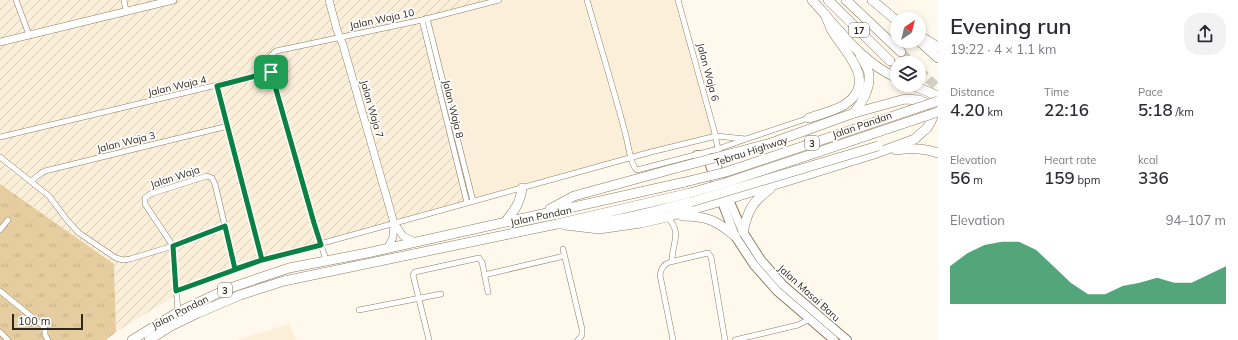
<!DOCTYPE html>
<html lang="en">
<head>
<meta charset="utf-8">
<style>
  :root { --surface:#fff; --page:#f2f2f3; --text:#2b2b33; --muted:#7c7c81; --accent:#0b8043 }
  body { margin:0; font-family:Mulish,sans-serif; background:var(--page); color:var(--text); height:100vh; display:flex; flex-direction:column; font-size:15px; white-space:nowrap }
  * { box-sizing:border-box; margin:0 }
  p { font-size:13px; color:var(--muted) }
  .icon { flex:none; width:22px; height:22px; fill:none; stroke:currentColor; stroke-width:2; stroke-linecap:round; stroke-linejoin:round }
  .map { position:relative; flex:1; overflow:hidden }
  .details { display:flex; flex-direction:column; background:var(--surface); width:300px }
  .details>* { flex:none }
  .needle { width:26px; rotate:35deg }
  .controls { position:absolute; left:890px; top:12px; display:grid; gap:8px }
  .controls a { display:grid; place-items:center; width:36px; height:36px; border-radius:50%; background:var(--surface); box-shadow:0 2px 6px #0003; font-size:20px }
  .scale { position:absolute; left:12px; bottom:10px; width:71px; box-sizing:border-box; padding-left:4px; border:2px solid #2e271c; border-top:0; font-size:11px; line-height:14px; white-space:nowrap; color:#2e271c; -webkit-text-stroke:3px #fff; paint-order:stroke }
  .pin { position:absolute; display:grid; place-items:center; width:34px; height:34px; color:#fff; margin:-17px; border-radius:8px; box-shadow:0 2px 6px #0006 }
  .round { display:grid; place-items:center; flex:none; width:42px; height:42px; border-radius:16px; background:var(--page) }
  .head { display:flex; align-items:center; justify-content:space-between; height:68px; padding:0 12px }
  h1 { font-size:22px; font-weight:600; line-height:30px }
  .figures { display:grid; grid-template-columns:repeat(3,1fr); gap:6px; height:68px; padding:4px 12px }
  .figures div { display:grid; align-content:center }
  .figures b { font-size:17px; font-weight:600 }
  .figures small { font-size:11px; font-weight:400 }
  .figures p { font-size:11px }
  .chart { height:112px; padding:8px 12px }
  .chart p { display:flex; justify-content:space-between }
  .chart svg { width:100%; height:72px; margin-top:4px; fill:var(--accent); opacity:.7 }
  main { display:flex; flex:1; min-height:0 }
  .map>svg:first-child { display:block }
  .built { fill:#fcefda }
  .industrial { fill:url(#industrial-furrows) }
  .grass { fill:url(#grass-tufts) }
  .lines { fill:none; stroke-linecap:round; stroke-linejoin:round }
  .highway-tunnel { stroke:#d5cec2; stroke-width:9; stroke-dasharray:9 4.5; stroke-linecap:butt }
  .street-casing { stroke:#8c7d62; stroke-width:6 }
  .secondary-casing { stroke:#8c7d62; stroke-width:8 }
  .primary-casing { stroke:#8c7d62; stroke-width:10 }
  .highway-casing { stroke:#8c7d62; stroke-width:10 }
  .street { stroke:#fff; stroke-width:5 }
  .secondary { stroke:#fff; stroke-width:7 }
  .primary { stroke:#fff; stroke-width:8 }
  .highway { stroke:#fff; stroke-width:9 }
  .highway-bridge-casing { stroke:#8c7d62; stroke-width:10; stroke-linecap:butt }
  .highway-bridge { stroke:#fff; stroke-width:9 }
  .route-casing { stroke:#fff; stroke-width:8 }
  .route { stroke:#0b8043; stroke-width:5 }
  .labels { text-anchor:middle; dominant-baseline:central; stroke-width:3.5; stroke-linejoin:round; paint-order:stroke }
  .shield { fill:#fff; stroke:#6d6860; stroke-width:1 }
  .shield-label { font-size:9px; font-weight:bold; fill:#2e271c }
  .street-label { font-size:10px; fill:#2e271c; stroke:#fff }
</style>
</head>
<body>
<main>
<div class="map">
<svg width="938" height="340" viewBox="0 0 938 340">
  <defs>
    <pattern id="industrial-furrows" width="10" height="10" patternUnits="userSpaceOnUse"><rect width="10" height="10" fill="#fcefda"/><path d="M-1 1l2-2M0 10L10 0M9 11l2-2" fill="none" stroke="#d8cdba"/></pattern>
    <pattern id="grass-tufts" width="24" height="20" patternUnits="userSpaceOnUse"><rect width="24" height="20" fill="#e6cda0"/><path d="M3 7l-1-3M5 7V3M7 7l1-3M15 17l-1-3M17 17v-4M19 17l1-3" fill="none" stroke="#c6b089"/></pattern>
  </defs>
  <rect width="100%" height="100%" fill="#fff8ec"/>
  <g class="built">
    <path d="M 492,0 L 678,0 L 715,136 L 476,198 L 427,17 Z"/>
    <path d="M 290,324 L 293,334 L 296,340 L 237,340 Z"/>
  </g>
  <path class="industrial" d="M 0,0 L 492,0 L 427,17 L 476,198 L 246,267 L 183,291 L 116,332 L 114,264 L 0,184 Z"/>
  <path class="grass" d="M 0,184 L 114,264 L 116,332 L 106,340 L 0,340 Z"/>
  <g class="lines">
    <g class="highway-tunnel">
      <path d="M 901,52 L 912,63"/>
      <path d="M 890,61 L 897,68"/>
      <path d="M 919,70 L 938,88"/>
    </g>
    <g class="street-casing">
      <g id="street">
        <path d="M 16,0 L 29,35"/>
        <path d="M 124,0 L 126,11"/>
        <path d="M 587,0 C 600,45 614,90 626,136 C 628,144 631,166 637,170 L 718,149 L 746,139 L 809,118"/>
        <path d="M 678,0 L 714,130 L 718,149"/>
        <path d="M 427,18 L 473,201"/>
        <path d="M 422,20 L 467,203"/>
        <path d="M 217,86 L 262,260"/>
        <path d="M 0,137 L 271,72"/>
        <path d="M 0,157 L 49,196 L 67,220 L 79,233 L 116,258 L 123,260 L 130,259 L 173,246 L 225,226"/>
        <path d="M 31,181 L 40,174 L 45,171 L 228,126"/>
        <path d="M 667,217 C 683,233 672,242 672,261"/>
        <path d="M 0,230 L 8,220"/>
        <path d="M 563,249 L 582,329 L 582,335 L 578,340"/>
        <path d="M 326,260 L 314,223 L 271,72 C 269,63 267,57 276,51 L 422,20 L 499,0"/>
        <path d="M 484,275 L 564,256"/>
        <path d="M 0,291 L 42,325 L 45,329 L 45,335 L 48,340"/>
        <path d="M 176,291 L 262,260 L 651,152 L 716,136 L 746,139"/>
        <path d="M 359,310 L 441,294"/>
        <path d="M 178,312 L 173,246 L 145,204 L 145,198 L 150,194 L 207,176 L 212,178 L 215,184 L 235,269"/>
        <path d="M 0,332 L 8,340"/>
        <path d="M 429,340 L 413,275 L 415,272 L 479,258 L 482,262 L 488,292"/>
        <path d="M 673,340 L 660,275 C 661,268 664,264 670,262 L 708,253 L 711,257 L 725,340"/>
        <path d="M 735,340 L 798,325 L 810,319"/>
      </g>
    </g>
    <g class="secondary-casing">
      <g id="secondary">
        <path d="M 329,0 L 337,30 L 343,45 L 394,223 L 403,236 L 415,242"/>
        <path d="M 0,42 L 173,0"/>
        <path d="M 388,248 L 393,237 L 394,223"/>
      </g>
    </g>
    <g class="primary-casing">
      <g id="primary">
        <path d="M 718,149 C 714,161 717,167 721,179"/>
        <path d="M 697,155 L 706,157 L 708,159 L 722,202 L 735,236 L 754,265 L 777,291 L 834,340"/>
        <path d="M 726,193 L 743,232 L 761,260 L 783,285 L 847,340"/>
      </g>
    </g>
    <g class="highway-casing">
      <g id="highway">
        <path d="M 812,0 C 837,27 862,63 897,78"/>
        <path d="M 828,0 L 890,61"/>
        <path d="M 846,0 L 901,52"/>
        <path d="M 872,0 L 897,21"/>
        <path d="M 925,39 L 938,47"/>
        <path d="M 919,41 L 938,58"/>
        <path d="M 912,85 L 938,96"/>
        <path d="M 854,113 C 862,102 870,90 869,75 C 869,69 863,61 860,55"/>
        <path d="M 809,118 C 821,114 834,111 844,105 C 880,82 844,52 831,29 C 829,24 827,19 825,14"/>
        <path d="M 771,143 L 854,113 L 905,99 L 919,100 L 933,106"/>
        <path d="M 896,150 C 910,148 924,148 938,153"/>
        <path d="M 550,209 L 574,196 L 680,167"/>
        <path d="M 682,216 C 706,216 716,220 735,236"/>
        <path d="M 505,222 C 514,211 520,204 522,188"/>
        <path d="M 587,223 C 619,222 659,209 691,202"/>
        <path d="M 565,225 L 599,229 L 641,223 L 667,217 L 729,199 L 874,154 L 915,139 C 918,135 923,132 927,128 C 932,121 935,112 938,104"/>
        <path d="M 743,232 C 748,210 752,202 770,189"/>
        <path d="M 132,340 L 178,312 L 227,289 L 289,268 L 367,253 L 685,182"/>
        <path d="M 149,340 L 171,326 L 198,313 L 240,295 L 284,281 L 557,224 L 690,193"/>
      </g>
    </g>
    <use href="#street" class="street"/>
    <use href="#secondary" class="secondary"/>
    <use href="#primary" class="primary"/>
    <use href="#highway" class="highway"/>
    <g class="highway-bridge-casing">
      <g id="highway-bridge">
        <path d="M 680,167 L 771,143"/>
        <path d="M 685,182 L 726,172 L 938,101"/>
        <path d="M 690,193 L 728,182 L 938,112"/>
        <path d="M 691,202 L 878,146"/>
      </g>
    </g>
    <use href="#highway-bridge" class="highway-bridge"/>
  </g>
  <g class="lines">
    <g class="route-casing">
      <path id="route" d="M 271,72 L 217,86 L 262,260 L 235,269 L 225,226 L 173,246 L 176,291 L 262,260 L 321,245 L 314,223 L 271,72"/>
    </g>
    <use href="#route" class="route"/>
  </g>
  <g class="labels">
    <g class="shield">
      <rect x="849" y="23" width="20" height="14" rx="3"/>
      <rect x="805" y="136" width="14" height="14" rx="3"/>
      <rect x="218" y="283" width="14" height="14" rx="3"/>
    </g>
    <g class="shield-label">
      <text x="859" y="30">17</text>
      <text x="812" y="143">3</text>
      <text x="225" y="290">3</text>
    </g>
    <g class="street-label">
      <text transform="translate(382 19) rotate(-12)">Jalan Waja 10</text>
      <text transform="translate(708 72) rotate(75)">Jalan Waja 6</text>
      <text transform="translate(177 86) rotate(-13)">Jalan Waja 4</text>
      <text transform="translate(372 109) rotate(74)">Jalan Waja 7</text>
      <text transform="translate(453 109) rotate(76)">Jalan Waja 8</text>
      <text transform="translate(862 125) rotate(-19)">Jalan Pandan</text>
      <text transform="translate(126 142) rotate(-14)">Jalan Waja 3</text>
      <text transform="translate(751 151) rotate(-18)">Tebrau Highway</text>
      <text transform="translate(175 177) rotate(-18)">Jalan Waja</text>
      <text transform="translate(541 216) rotate(-12)">Jalan Pandan</text>
      <text transform="translate(809 293) rotate(42)">Jalan Masai Baru</text>
      <text transform="translate(180 312) rotate(-27)">Jalan Pandan</text>
    </g>
  </g>
</svg>
<div class="controls">
<a><svg class="needle" viewBox="-14 -14 28 28"><path d="M0-13l5 13h-10z" fill="#e53935"/><path d="M0 13l5-13h-10z" fill="#7c7c81"/></svg></a>
<a><svg class="icon" aria-label="layers" viewBox="0 0 24 24"><path d="M12 4l9 5-9 5-9-5zM3 14l9 5 9-5"/></svg></a>
</div>
<div class="scale">100 m</div>
<div class="pin" style="left:271px;top:72px;background:#1e9e55"><svg class="icon" aria-label="arrive" viewBox="0 0 24 24"><path d="M6 21V4h12l-3 4 3 4H6"/></svg></div>
</div>
<section class="details">
<div class="head"><div><h1>Evening run</h1><p>19:22 · 4 × 1.1 km</p></div><a class="round"><svg class="icon" aria-label="share" viewBox="0 0 24 24"><path d="M12 15V3M7 8l5-5 5 5M5 13v7h14v-7"/></svg></a></div>
<div class="figures">
<div><p>Distance</p><b>4.20<small> km</small></b></div>
<div><p>Time</p><b>22:16</b></div>
<div><p>Pace</p><b>5:18<small> /km</small></b></div>
</div>
<div class="figures">
<div><p>Elevation</p><b>56<small> m</small></b></div>
<div><p>Heart rate</p><b>159<small> bpm</small></b></div>
<div><p>kcal</p><b>336</b></div>
</div>
<div class="chart"><p><span>Elevation</span>94–107 m</p>
<svg viewBox="0 0 160 44" preserveAspectRatio="none"><path d="M0 44V21L10 13L20 8L30 6L40 6L50 11L60 21L70 31L80 38L90 38L100 33L110 31L120 28L130 31L140 31L150 26L160 21V44z"/></svg>
</div>
</section>
</main>
</body>
</html>
